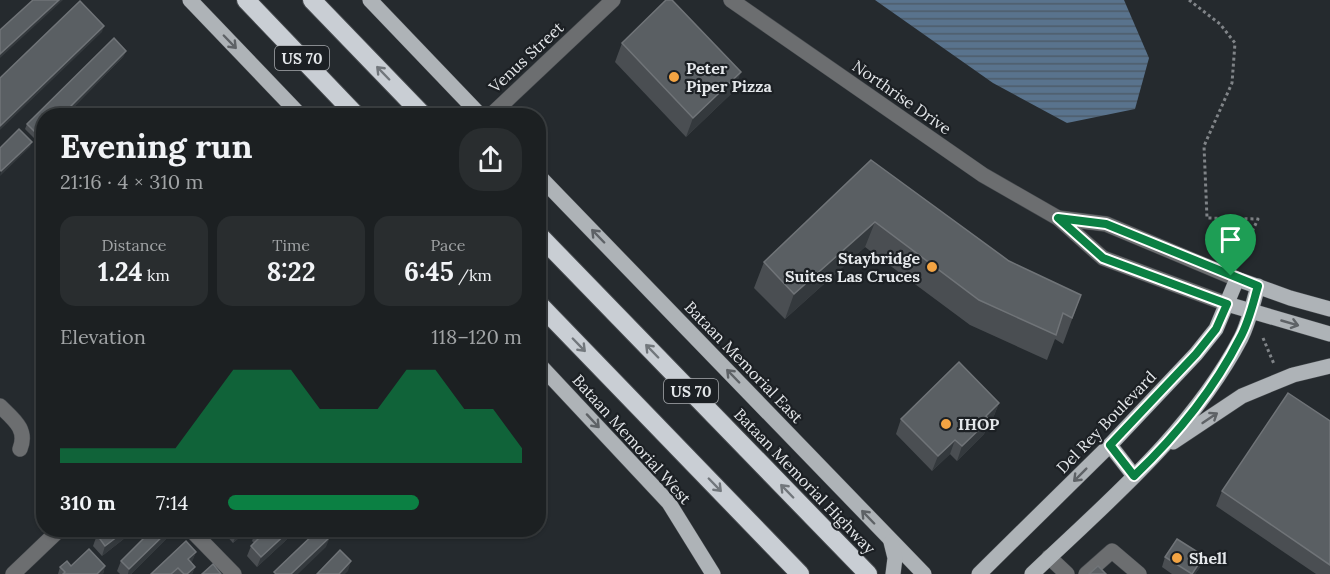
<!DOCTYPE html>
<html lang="en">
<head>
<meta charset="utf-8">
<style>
  :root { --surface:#1c2022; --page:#292d2f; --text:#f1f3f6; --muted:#a0a3a5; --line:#3a3e40; --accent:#0b8043 }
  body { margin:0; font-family:Lora,serif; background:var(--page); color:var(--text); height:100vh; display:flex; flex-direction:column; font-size:22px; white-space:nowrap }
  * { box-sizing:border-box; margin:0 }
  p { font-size:20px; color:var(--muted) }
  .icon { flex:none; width:33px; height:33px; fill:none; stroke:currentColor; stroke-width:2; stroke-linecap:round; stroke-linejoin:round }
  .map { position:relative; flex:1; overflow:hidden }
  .details { position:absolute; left:36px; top:108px; width:510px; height:429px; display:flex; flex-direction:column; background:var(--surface); border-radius:24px; box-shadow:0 2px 4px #0004,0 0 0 2px var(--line) }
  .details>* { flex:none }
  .pin { position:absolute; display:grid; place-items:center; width:51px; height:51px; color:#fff; margin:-62px -26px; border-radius:50% 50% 50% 0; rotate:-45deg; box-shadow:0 0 6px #0007 }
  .pin .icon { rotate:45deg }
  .round { display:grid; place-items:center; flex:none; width:63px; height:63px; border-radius:24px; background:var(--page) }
  .summary { display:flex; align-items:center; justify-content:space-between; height:102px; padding:0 24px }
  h1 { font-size:33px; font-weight:800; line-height:45px }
  .figures { display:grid; grid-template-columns:repeat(3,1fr); gap:9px; height:102px; padding:6px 24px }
  .figures div { display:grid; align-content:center; border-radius:15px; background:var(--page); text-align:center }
  .figures b { font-size:26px; font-weight:800 }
  .figures small { font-size:16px; font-weight:400 }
  .figures p { font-size:16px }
  .chart { height:168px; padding:12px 24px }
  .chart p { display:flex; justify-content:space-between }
  .chart svg { width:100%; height:108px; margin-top:6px; fill:var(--accent); opacity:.7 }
  ul { padding:0 24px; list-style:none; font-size:20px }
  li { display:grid; grid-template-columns:96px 72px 1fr; align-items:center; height:45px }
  li i { height:15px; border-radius:8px; background:var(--accent) }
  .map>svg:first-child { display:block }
  .water { fill:url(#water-rules) }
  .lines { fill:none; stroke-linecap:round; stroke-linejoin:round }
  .minor-casing { stroke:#44484c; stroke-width:16 }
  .major-casing { stroke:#44484c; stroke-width:16 }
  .highway-casing { stroke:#44484c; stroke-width:20 }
  .path { stroke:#808488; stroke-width:3; stroke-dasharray:3 3; stroke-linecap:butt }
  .minor { stroke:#6c6e70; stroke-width:15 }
  .major { stroke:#aeb3b7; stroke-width:15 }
  .highway { stroke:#c9ced4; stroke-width:18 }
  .wall { fill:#4a4e52 }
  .shaded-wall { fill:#34393d }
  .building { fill:#5a5f63; stroke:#707478; stroke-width:1.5 }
  .oneway { stroke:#5e6266 }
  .oneway2 { stroke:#72777c }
  .route-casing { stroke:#fff; stroke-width:12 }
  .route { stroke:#0b8043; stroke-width:8 }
  .poi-dot { fill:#f3a443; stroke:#1c2024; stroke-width:2 }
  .labels { text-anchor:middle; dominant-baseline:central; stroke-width:4.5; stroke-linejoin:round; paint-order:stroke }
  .shield { fill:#1c2024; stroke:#a8abaf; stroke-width:1.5 }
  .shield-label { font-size:15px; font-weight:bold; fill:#e4e7ea }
  .street-label { font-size:16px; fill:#e4e7ea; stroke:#1c2024 }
  .poi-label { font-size:16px; font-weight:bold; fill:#e4e7ea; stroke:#1c2024; text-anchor:start }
</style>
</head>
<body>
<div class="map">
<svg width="1330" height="574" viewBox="0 0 1330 574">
  <defs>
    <pattern id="water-rules" width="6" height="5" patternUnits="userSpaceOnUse" patternTransform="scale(1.5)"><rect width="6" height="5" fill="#59738d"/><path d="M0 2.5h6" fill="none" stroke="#4e5c6a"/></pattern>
  </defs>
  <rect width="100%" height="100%" fill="#252a2e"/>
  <path class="water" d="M 875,0 L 1124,0 L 1149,58 L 1135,109 L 1067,123 L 993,83 Z"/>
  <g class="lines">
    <g class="minor-casing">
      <g id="minor">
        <path d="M 731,0 L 983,175 L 1058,218 L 1103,258 L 1227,304"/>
        <path d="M 490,116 L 613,0"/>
        <path d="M 1058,218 L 1106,224 L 1237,279"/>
        <path d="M 0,406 C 13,419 28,429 20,449"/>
        <path d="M 191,530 L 234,574"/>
        <path d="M 1049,557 L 1067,574"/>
        <path d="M 13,574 L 59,530"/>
        <path d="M 1086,574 L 1112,551 L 1139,574"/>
      </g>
    </g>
    <g class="major-casing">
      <g id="major">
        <path d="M 190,0 L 301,116"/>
        <path d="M 370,0 L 481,116"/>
        <path d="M 538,175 L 924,574"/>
        <path d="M 1227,304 L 1330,334"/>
        <path d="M 538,363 L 669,503 L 713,574"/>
        <path d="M 1173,442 L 1242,396 L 1293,375 L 1330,366"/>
        <path d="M 1110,445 L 1134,476"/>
        <path d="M 891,542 L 895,558 L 893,574"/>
        <path d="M 979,574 L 1110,445 L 1196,354 L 1216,329 L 1237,279 L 1290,298 L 1330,309"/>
        <path d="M 1032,574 C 1107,502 1191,433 1241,338 C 1249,322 1253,303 1258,286"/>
      </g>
    </g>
    <g class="highway-casing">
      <g id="highway">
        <path d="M 246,0 L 357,116"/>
        <path d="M 312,0 L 424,116"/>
        <path d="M 538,234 L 868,574"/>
        <path d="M 538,303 L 800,574"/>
      </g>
    </g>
    <g class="path">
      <path d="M 1189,0 L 1220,24 L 1235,43 L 1232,83 L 1204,146 L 1207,218 L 1258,219 L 1238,261"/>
      <path d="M 1263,338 L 1274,364"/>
    </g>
    <use href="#minor" class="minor"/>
    <use href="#major" class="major"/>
    <use href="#highway" class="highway"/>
  </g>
  <g class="wall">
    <path d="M 622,43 L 734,91 L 686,137 L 615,62 Z"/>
    <path d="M 124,56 L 65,116 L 44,116 L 44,136 L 38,142 L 25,129 L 27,124 Z"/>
    <path d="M 871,160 L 1009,261 L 1081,295 L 1063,344 L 1055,339 L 1047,360 L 970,325 L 865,247 L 785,319 L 754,288 L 764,262 Z"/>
    <path d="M 999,403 L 993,418 L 988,423 L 984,434 L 957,461 L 950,454 L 932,471 L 896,434 L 901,419 Z"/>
    <path d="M 1330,421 L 1330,574 L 1316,574 L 1216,506 L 1222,491 Z"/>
    <path d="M 104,530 L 135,530 L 102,556 L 93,546 L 97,535 Z"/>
    <path d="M 152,530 L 172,530 L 171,534 L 131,574 L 120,574 L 117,571 L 121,561 Z"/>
    <path d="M 226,530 L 248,530 L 233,543 L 225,534 Z"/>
    <path d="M 256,530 L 297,530 L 257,567 L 247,556 L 251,546 L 254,543 L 252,541 Z"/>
    <path d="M 196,552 L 191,563 L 195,567 L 192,574 L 151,574 Z"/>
    <path d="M 1165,557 L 1200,567 L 1195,574 L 1172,574 L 1162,567 Z"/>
    <path d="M 71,566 L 105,566 L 103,574 L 58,574 L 60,567 Z"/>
  </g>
  <g class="shaded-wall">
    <path d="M 59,0 L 63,0 L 0,58 L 0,54 Z"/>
    <path d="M 104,26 L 102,32 L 0,130 L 0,126 Z"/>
    <path d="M 126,51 L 124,56 L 65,116 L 61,116 Z"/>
    <path d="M 741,72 L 734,91 L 686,137 L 693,118 Z"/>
    <path d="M 44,133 L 44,136 L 38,142 L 40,137 Z"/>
    <path d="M 32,142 L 30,147 L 0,176 L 1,171 Z"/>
    <path d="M 875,222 L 865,247 L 785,319 L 794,294 Z"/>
    <path d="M 999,403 L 993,418 L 988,423 L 984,434 L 957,461 L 962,446 L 986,416 Z"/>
    <path d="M 955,440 L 950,454 L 932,471 L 938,456 Z"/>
    <path d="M 126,530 L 135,530 L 102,556 L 105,546 Z"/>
    <path d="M 169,530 L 172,530 L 171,534 L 131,574 L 128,574 L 129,569 Z"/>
    <path d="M 241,530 L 248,530 L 233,543 L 237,533 Z"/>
    <path d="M 290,530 L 297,530 L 257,567 L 261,557 Z"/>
    <path d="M 330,537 L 326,547 L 298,574 L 291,574 Z"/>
    <path d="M 196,552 L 192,562 L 184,569 L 188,559 Z"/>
    <path d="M 1204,556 L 1200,567 L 1195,574 L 1192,574 Z"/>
    <path d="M 351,561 L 348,571 L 345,574 L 339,574 Z"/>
    <path d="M 105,566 L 103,574 L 97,574 Z"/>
    <path d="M 195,567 L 192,574 L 187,574 Z"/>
  </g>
  <g class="building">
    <path d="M 33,0 L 59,0 L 0,54 L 0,30 Z"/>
    <path d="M 666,0 L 672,0 L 741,72 L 693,118 L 622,43 Z"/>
    <path d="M 80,1 L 104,26 L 0,126 L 0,78 Z"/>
    <path d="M 114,38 L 126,51 L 61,116 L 44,116 L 44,133 L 40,137 L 27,124 Z"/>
    <path d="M 19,129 L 32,142 L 1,171 L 0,170 L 0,148 Z"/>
    <path d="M 871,160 L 1009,261 L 1081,295 L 1072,318 L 1063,313 L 1056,335 L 979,300 L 875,222 L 794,294 L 764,262 Z"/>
    <path d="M 959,362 L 999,403 L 986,416 L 989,420 L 962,446 L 955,440 L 938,456 L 901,419 Z"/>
    <path d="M 1288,393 L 1330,421 L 1330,565 L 1222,491 Z"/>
    <path d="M 104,530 L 126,530 L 105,546 L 97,535 Z"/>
    <path d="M 152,530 L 169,530 L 129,569 L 121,561 Z"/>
    <path d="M 234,530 L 241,530 L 237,533 Z"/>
    <path d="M 256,530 L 290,530 L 261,557 L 251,546 L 261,536 Z"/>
    <path d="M 318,530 L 323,530 L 330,537 L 291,574 L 276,574 L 274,572 Z"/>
    <path d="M 1177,539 L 1204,556 L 1192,574 L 1165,557 Z"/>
    <path d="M 186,541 L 196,552 L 188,559 L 195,567 L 187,574 L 184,574 L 178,568 L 171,574 L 151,574 Z"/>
    <path d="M 89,549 L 105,566 L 97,574 L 63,574 L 65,572 L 60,567 L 67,561 L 71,566 Z"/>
    <path d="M 340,550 L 351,561 L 339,574 L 317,574 Z"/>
    <path d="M 213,564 L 221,574 L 202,574 Z"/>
    <path d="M 1098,566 L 1106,574 L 1089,574 Z"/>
  </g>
  <defs><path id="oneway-shaft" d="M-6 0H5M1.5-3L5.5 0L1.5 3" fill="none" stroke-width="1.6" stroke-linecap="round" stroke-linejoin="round" transform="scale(1.5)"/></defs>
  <g class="oneway">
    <use href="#oneway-shaft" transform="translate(230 42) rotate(46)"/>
    <use href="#oneway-shaft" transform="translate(598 236) rotate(-134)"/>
    <use href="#oneway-shaft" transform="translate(1290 323) rotate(16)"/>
    <use href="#oneway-shaft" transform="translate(733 376) rotate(-134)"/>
    <use href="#oneway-shaft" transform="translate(1210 418) rotate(-34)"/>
    <use href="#oneway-shaft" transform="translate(593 421) rotate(47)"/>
    <use href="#oneway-shaft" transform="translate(1080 475) rotate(135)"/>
    <use href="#oneway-shaft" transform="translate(868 517) rotate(-134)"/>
  </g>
  <g class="oneway2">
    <use href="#oneway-shaft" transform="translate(383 73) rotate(-134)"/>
    <use href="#oneway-shaft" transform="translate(579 345) rotate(46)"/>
    <use href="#oneway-shaft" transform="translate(652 351) rotate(-134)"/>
    <use href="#oneway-shaft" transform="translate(715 485) rotate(46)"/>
    <use href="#oneway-shaft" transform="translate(787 491) rotate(-134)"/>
  </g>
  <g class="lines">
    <g class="route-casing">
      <path id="route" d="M 1058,218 L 1106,224 L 1258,286 C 1253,303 1249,322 1240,338 C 1214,389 1175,437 1134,476 L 1110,445 L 1196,354 L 1216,329 L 1227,304 L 1103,258 Z"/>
    </g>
    <use href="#route" class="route"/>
  </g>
  <g class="poi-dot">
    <circle cx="674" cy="77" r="6"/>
    <circle cx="932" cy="267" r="6"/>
    <circle cx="946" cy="424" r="6"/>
    <circle cx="1177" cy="558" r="6"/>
  </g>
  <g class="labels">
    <g class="shield">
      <rect x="275" y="46" width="54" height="24" rx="4.5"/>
      <rect x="664" y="379" width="54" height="24" rx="4.5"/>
    </g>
    <g class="shield-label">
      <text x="302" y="58">US 70</text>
      <text x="691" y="391">US 70</text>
    </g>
    <g class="street-label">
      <text transform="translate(526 57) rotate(-43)">Venus Street</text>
      <text transform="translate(902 97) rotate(35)">Northrise Drive</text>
      <text transform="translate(744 362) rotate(46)">Bataan Memorial East</text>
      <text transform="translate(1106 422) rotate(-46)">Del Rey Boulevard</text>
      <text transform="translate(632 439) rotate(48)">Bataan Memorial West</text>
      <text transform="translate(805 481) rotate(46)">Bataan Memorial Highway</text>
    </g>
    <g class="poi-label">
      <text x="686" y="68">Peter<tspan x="686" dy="18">Piper Pizza</tspan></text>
      <text x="920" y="258" text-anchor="end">Staybridge<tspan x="920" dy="18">Suites Las Cruces</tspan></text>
      <text x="958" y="424">IHOP</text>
      <text x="1189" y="558">Shell</text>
    </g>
  </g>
</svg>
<div class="pin" style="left:1231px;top:276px;background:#1e9e55"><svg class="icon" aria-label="arrive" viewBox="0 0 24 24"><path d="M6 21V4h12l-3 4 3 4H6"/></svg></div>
<section class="details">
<div class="summary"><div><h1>Evening run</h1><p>21:16 · 4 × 310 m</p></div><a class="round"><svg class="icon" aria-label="share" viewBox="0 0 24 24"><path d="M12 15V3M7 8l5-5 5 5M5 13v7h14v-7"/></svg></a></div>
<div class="figures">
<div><p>Distance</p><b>1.24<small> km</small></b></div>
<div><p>Time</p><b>8:22</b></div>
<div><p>Pace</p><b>6:45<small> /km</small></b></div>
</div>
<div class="chart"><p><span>Elevation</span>118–120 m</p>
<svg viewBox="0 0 160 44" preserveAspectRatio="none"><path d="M0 44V38L10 38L20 38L30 38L40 38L50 22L60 6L70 6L80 6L90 22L100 22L110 22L120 6L130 6L140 22L150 22L160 38V44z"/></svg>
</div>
<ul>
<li><b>310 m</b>7:14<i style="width:65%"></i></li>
</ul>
</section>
</div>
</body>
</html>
